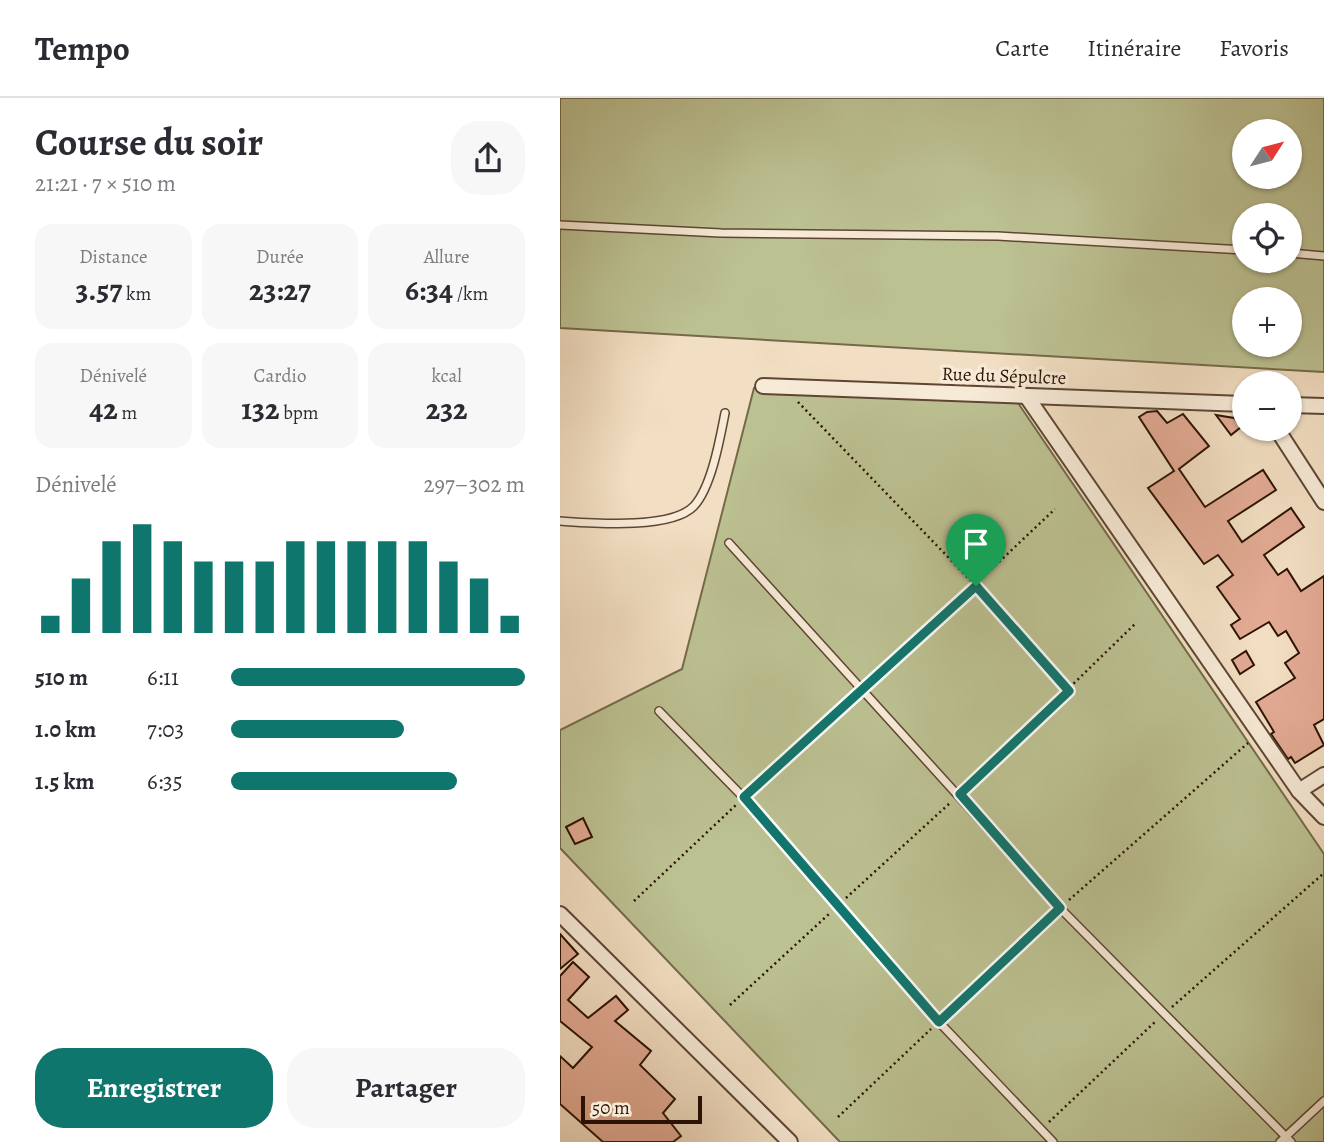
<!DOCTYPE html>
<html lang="fr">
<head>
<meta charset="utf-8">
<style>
  :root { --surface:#fff; --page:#f7f7f7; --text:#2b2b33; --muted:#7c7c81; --line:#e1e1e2; --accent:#0f766e }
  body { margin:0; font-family:Alegreya,serif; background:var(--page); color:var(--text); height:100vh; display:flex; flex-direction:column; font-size:26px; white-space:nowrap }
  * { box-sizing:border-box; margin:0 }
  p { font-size:23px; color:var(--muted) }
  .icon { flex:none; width:38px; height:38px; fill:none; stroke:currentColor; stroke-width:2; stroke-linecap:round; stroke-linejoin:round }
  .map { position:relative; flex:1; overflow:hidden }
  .sheet { display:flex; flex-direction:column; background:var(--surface); width:560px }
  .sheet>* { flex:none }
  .needle { width:46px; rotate:54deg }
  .buttons { position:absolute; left:672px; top:21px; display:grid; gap:14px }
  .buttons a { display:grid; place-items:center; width:70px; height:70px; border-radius:50%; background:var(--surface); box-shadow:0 2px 5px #0004; font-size:35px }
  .scale { position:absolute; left:21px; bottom:18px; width:121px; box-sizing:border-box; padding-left:7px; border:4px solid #2d1303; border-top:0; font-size:19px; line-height:24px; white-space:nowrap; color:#2d1303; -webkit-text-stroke:5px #f7ead7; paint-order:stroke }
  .pin { position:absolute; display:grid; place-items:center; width:60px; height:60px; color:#fff; margin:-72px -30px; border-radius:50% 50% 50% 0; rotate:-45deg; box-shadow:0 0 7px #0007 }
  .pin .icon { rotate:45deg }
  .round { display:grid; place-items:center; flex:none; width:74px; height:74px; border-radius:28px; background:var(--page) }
  .summary { display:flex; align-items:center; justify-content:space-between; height:119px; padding:0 35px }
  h1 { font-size:38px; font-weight:700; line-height:52px }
  .stats { display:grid; grid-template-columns:repeat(3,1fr); gap:10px; height:119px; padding:7px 35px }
  .stats div { display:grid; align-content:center; border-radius:18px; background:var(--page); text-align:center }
  .stats b { font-size:30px; font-weight:700 }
  .stats small { font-size:19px; font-weight:400 }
  .stats p { font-size:19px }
  .chart { height:196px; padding:14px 35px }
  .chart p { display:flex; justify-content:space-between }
  .chart svg { width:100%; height:126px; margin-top:7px; stroke:var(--accent); stroke-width:6 }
  .action { display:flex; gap:14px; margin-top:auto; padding:14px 35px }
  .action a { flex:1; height:80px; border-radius:28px; background:var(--accent); color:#fff; font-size:28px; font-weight:700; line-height:80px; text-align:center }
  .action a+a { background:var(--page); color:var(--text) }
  ul { padding:0 35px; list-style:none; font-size:23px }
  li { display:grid; grid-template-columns:112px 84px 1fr; align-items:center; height:52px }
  li i { height:18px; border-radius:9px; background:var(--accent) }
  header { display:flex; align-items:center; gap:42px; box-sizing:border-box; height:98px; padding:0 35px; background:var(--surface); border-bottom:2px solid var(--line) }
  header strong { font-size:33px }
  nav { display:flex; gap:38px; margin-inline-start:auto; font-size:24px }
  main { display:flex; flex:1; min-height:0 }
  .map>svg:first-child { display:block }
  .green { fill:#bcc192; stroke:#746a4a; stroke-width:2; fill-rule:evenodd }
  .building { fill:#e2aa93; stroke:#2d1303; stroke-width:2 }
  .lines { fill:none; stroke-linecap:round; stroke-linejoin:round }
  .service-casing { stroke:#5e4633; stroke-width:10 }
  .minor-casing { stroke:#5e4633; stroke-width:18 }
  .path { stroke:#2d1303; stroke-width:2.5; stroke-dasharray:2 3.5; stroke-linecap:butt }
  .service { stroke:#f7ead7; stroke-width:7 }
  .minor { stroke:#f7ead7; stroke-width:14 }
  .route-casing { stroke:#fff; stroke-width:14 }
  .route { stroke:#0f766e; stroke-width:9 }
  .labels { text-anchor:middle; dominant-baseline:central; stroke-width:7; stroke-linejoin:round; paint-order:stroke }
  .street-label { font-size:19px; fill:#2d1303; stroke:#f7ead7 }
</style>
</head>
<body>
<header>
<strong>Tempo</strong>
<nav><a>Carte</a><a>Itinéraire</a><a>Favoris</a></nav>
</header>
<main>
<section class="sheet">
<div class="summary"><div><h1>Course du soir</h1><p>21:21 · 7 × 510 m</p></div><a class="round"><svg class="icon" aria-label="share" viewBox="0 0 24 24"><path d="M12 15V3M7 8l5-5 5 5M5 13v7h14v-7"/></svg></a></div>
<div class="stats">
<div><p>Distance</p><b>3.57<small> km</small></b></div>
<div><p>Durée</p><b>23:27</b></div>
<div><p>Allure</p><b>6:34<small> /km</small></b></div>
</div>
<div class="stats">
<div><p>Dénivelé</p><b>42<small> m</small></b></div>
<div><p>Cardio</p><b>132<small> bpm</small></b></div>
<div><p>kcal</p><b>232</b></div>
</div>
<div class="chart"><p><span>Dénivelé</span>297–302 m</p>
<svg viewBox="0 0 160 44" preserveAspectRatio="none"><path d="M5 44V38M15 44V25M25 44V12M35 44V6M45 44V12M55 44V19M65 44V19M75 44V19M85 44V12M95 44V12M105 44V12M115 44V12M125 44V12M135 44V19M145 44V25M155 44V38"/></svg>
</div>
<ul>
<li><b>510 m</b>6:11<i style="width:100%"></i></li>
<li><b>1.0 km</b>7:03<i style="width:59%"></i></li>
<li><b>1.5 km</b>6:35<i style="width:77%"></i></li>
</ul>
<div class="action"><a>Enregistrer</a><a>Partager</a></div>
</section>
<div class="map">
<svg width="764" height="1044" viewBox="0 0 764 1044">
  <rect width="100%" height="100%" fill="#f2dec2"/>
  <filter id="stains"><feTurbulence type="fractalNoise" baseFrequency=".00286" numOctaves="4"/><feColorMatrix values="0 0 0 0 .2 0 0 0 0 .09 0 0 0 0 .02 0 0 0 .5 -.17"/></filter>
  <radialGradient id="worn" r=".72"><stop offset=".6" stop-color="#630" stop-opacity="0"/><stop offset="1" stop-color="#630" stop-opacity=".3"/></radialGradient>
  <g class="green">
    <path d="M 0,0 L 764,0 L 764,274 L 0,230 ZM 684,33 L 730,33 L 730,79 L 684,79 ZM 684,117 L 730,117 L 730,163 L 684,163 ZM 684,201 L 730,201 L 730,247 L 684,247 Z"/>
    <path d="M 194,290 L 458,305 L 764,756 L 764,1044 L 280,1044 L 0,750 L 0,632 L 122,571 Z"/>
  </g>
  <g class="building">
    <path d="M 597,313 L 607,325 L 623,316 L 649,348 L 619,371 L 645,409 L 703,372 L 716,392 L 668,423 L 682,444 L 731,410 L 744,429 L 704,457 L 718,477 L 727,471 L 741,493 L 764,478 L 764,621 L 754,627 L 764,647 L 735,665 L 731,659 L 728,661 L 711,636 L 714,634 L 696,604 L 735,580 L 725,565 L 739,555 L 726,533 L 718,538 L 709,524 L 680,541 L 671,527 L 680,521 L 657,489 L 673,477 L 658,457 L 644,466 L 588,390 L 614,373 L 579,319 L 587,314 Z"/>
    <path d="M 656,317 L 674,320 L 681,329 L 671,337 Z"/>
    <path d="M 686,553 L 694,567 L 680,576 L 672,562 Z"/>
    <path d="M 23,720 L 32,739 L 15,746 L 6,729 Z"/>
    <path d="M 0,836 L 18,856 L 0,871 Z"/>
    <path d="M 13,864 L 29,879 L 8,902 L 28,920 L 56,898 L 68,912 L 55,923 L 91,953 L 80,967 L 115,1001 L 103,1015 L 121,1038 L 113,1044 L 43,1044 L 0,1006 L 0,958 L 13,970 L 32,949 L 0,923 L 0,878 Z"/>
  </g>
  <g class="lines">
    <g class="service-casing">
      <g id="service">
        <path d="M 0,127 L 161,135 L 438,138 L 684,152"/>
        <path d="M 730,155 L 764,158"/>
        <path d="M 0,423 C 31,425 111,432 134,408 C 152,388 160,340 165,315"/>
        <path d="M 169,445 L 500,810 L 731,1044"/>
        <path d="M 99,613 L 184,700 L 379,924 L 493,1044"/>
        <path d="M 720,1044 L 764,1003"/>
      </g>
    </g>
    <g class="minor-casing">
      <g id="minor">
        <path d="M 203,288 L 684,306"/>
        <path d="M 467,299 L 739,693 L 764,719"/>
        <path d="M 730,307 L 764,308"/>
        <path d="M 717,331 L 764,404"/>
        <path d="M 739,693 L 764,677"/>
        <path d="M 0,816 L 230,1044"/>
      </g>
    </g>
    <g class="path">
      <path d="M 238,304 L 416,488 L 509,593"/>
      <path d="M 311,585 L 495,411"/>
      <path d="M 407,689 L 576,525"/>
      <path d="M 191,693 L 295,599"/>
      <path d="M 286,800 L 390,705"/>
      <path d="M 509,802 L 688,645"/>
      <path d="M 74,803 L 176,707"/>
      <path d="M 170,907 L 269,816"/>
      <path d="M 612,909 L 764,775"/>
      <path d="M 386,917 L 491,818"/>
      <path d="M 278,1019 L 371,931"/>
      <path d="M 489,1024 L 596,923"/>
    </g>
    <use href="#service" class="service"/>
    <use href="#minor" class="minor"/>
  </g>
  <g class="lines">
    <g class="route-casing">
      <path id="route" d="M 416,488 L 509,593 L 400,696 L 500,810 L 379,924 L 184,699 Z"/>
    </g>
    <use href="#route" class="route"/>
  </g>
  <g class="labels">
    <g class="street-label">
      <text transform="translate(444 278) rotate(2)">Rue du Sépulcre</text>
    </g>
  </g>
  <rect width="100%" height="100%" filter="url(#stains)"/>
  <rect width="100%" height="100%" fill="url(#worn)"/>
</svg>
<div class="buttons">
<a><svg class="needle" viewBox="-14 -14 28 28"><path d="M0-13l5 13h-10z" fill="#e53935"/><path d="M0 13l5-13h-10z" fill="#7c7c81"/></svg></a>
<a><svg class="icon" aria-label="locate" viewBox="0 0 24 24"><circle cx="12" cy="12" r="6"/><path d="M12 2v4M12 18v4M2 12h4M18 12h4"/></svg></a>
<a>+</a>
<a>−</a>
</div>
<div class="scale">50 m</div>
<div class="pin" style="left:416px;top:488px;background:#1e9e55"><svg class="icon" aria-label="arrive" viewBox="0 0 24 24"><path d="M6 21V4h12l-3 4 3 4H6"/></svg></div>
</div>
</main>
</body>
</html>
